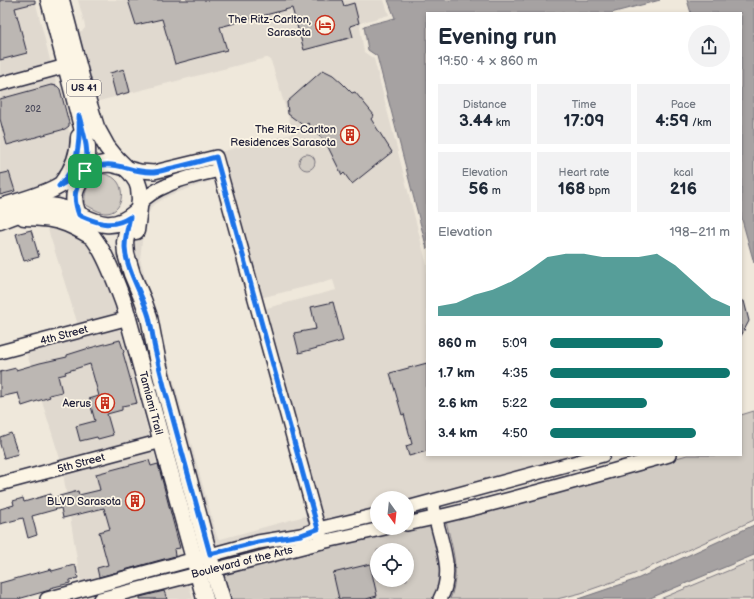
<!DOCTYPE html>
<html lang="en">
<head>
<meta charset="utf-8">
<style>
  :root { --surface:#fff; --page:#f2f2f3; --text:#1f2937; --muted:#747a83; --accent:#0f766e }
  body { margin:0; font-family:"Balsamiq Sans",sans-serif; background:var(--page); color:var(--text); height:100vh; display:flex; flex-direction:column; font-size:15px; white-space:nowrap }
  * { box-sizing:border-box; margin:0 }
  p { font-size:13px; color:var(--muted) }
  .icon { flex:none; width:22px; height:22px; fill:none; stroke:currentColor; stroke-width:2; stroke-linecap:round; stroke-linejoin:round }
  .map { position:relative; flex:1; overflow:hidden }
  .drawer { position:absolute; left:426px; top:12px; width:316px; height:444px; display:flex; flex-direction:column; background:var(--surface); border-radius:0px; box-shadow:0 2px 6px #0003 }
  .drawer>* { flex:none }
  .needle { width:26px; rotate:165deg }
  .fabs { position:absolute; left:370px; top:491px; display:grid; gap:8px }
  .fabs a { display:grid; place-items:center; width:44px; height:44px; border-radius:50%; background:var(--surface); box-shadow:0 2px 6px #0003; font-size:20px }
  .pin { position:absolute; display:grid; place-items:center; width:34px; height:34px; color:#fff; margin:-17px; border-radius:8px; box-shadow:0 2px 6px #0006 }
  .round { display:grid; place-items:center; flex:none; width:42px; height:42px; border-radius:21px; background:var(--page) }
  .headline { display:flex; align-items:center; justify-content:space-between; height:68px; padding:0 12px }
  h1 { font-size:22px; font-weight:800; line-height:30px }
  .metrics { display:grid; grid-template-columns:repeat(3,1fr); gap:6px; height:68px; padding:4px 12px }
  .metrics div { display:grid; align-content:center; border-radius:0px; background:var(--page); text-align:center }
  .metrics b { font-size:17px; font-weight:800 }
  .metrics small { font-size:11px; font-weight:400 }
  .metrics p { font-size:11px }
  .chart { height:112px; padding:8px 12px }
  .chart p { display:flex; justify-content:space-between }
  .chart svg { width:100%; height:72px; margin-top:4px; fill:var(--accent); opacity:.7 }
  ul { padding:0 12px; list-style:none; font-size:13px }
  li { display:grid; grid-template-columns:64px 48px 1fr; align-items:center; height:30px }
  li i { height:10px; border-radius:5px; background:var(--accent) }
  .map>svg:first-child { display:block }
  .built { fill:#e0d9cf }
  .green { fill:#d1cbc3; stroke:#7a767f; fill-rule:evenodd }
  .water { fill:#a6a2a2; stroke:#716f79 }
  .building { fill:#bcb7b3; stroke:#22223b }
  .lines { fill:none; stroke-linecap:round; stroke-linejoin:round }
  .minor-casing { stroke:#22223b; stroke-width:16 }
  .major-casing { stroke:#22223b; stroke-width:19 }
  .minor { stroke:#fcf5e5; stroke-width:13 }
  .major { stroke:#fcf5e5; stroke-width:16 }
  .route-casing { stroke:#fff; stroke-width:8 }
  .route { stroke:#1a73e8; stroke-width:5 }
  .labels { text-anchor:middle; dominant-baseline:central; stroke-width:3.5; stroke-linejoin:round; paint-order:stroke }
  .number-label { font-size:9px; fill:#484759 }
  .shield { fill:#fcf5e5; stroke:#63616e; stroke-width:1 }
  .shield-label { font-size:10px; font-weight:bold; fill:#22223b }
  .poi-label { font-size:11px; fill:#22223b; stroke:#fcf5e5; text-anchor:end }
  .street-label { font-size:11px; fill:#22223b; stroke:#fcf5e5 }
</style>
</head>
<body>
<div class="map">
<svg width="754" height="599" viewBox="0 0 754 599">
  <rect width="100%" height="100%" fill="#efe8db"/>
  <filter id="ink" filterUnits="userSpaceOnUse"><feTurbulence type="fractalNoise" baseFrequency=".025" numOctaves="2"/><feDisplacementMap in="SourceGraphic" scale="8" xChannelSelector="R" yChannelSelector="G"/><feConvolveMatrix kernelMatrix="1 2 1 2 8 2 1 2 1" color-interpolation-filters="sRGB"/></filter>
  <g filter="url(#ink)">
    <g class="built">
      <path d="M 0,0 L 35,0 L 51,64 L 0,78 Z"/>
      <path d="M 78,0 L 384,0 L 389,15 L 363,22 L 361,23 L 360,27 L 364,52 L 374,59 L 427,265 L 427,455 L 583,455 L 407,502 L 407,498 L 377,498 L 377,509 L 322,523 L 263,309 L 336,290 L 333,280 L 260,298 L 220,152 L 288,135 L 291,134 L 292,129 L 271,61 L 268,58 L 266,58 L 99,101 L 96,104 L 77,29 L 79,31 L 82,31 L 85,28 L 85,26 Z"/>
      <path d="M 54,75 L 79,168 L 52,185 L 3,199 L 0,189 L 0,90 Z"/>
      <path d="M 217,178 L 217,179 L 170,195 L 152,206 L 144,224 L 140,259 L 217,537 L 219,539 L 221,539 L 309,515 L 312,525 L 300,529 L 213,548 L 133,248 L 135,233 L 148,203 L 165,193 Z"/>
      <path d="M 45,220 L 77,221 L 106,272 L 117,315 L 78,325 Z"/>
      <path d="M 120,326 L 150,438 L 61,462 L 26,351 Z"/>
      <path d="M 153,449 L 182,556 L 81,584 L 63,473 Z"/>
      <path d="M 188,581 L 193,599 L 122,599 Z"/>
    </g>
    <g class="green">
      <circle cx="307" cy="162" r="8"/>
      <path d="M 104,174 C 108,175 112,176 115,179 C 126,188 123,213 106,213 C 100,213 92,208 86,205 C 83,197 86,190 90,182 C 90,182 93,177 94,176 C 96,174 100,174 104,174 Z"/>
      <path d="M 754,411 L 754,520 L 632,575 L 581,593 L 557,599 L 450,599 C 461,573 452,547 446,521 L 590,483 L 687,455 L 741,455 L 741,415 Z"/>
      <path d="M 436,523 L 444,558 L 438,599 L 228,599 L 220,574 L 323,547 ZM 377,550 L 407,550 L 407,580 L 377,580 Z"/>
      <path d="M 754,560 L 754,599 L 660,599 Z"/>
    </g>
    <g class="water">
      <path d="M 388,0 L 660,0 L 611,13 L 427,13 L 427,249 L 377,56 L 368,50 L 364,26 L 395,18 Z"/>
      <path d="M 687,0 L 754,0 L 754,263 L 741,216 L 741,13 L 691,13 Z"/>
      <path d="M 754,525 L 754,555 L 648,599 L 578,599 L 637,579 Z"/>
    </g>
    <g class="building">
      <path d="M 0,0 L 35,0 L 35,3 L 15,8 L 27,53 L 0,60 Z"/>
      <path d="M 128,0 L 342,0 L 344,6 L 354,3 L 359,23 L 350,26 L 353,37 L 304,50 L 292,8 L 220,27 L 227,50 L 175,64 L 162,19 L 136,25 Z"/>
      <path d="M 124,69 L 130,92 L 116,96 L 110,73 Z"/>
      <path d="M 323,70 L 333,75 L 342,83 L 352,93 L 355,92 L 374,115 L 371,119 L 392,152 L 352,184 L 344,173 L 342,175 L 326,143 L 308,123 L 304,126 L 288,114 L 287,102 Z"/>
      <path d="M 51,85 L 57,86 L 60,89 L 69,123 L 69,126 L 65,129 L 7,145 L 0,119 L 0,99 Z"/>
      <path d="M 9,172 L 15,191 L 0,195 L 0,174 Z"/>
      <path d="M 31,230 L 39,257 L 24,261 L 16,234 Z"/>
      <path d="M 741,301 L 744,301 L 749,321 L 741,336 Z"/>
      <path d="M 333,302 L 343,341 L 299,353 L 294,333 L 316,329 L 311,307 Z"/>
      <path d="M 120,340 L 124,352 L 123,353 L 137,403 L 122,406 L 122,410 L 107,414 L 113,435 L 98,439 L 97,437 L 80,441 L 76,426 L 95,421 L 89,399 L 99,396 L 90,364 L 65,372 L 66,374 L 58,376 L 62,392 L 49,395 L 50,397 L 22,406 L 18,393 L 0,397 L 0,372 L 16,368 L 16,370 L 40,363 L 67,357 L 67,355 L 86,349 Z"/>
      <path d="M 427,363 L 427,451 L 409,456 L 406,446 L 412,444 L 404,414 L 402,415 L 390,373 Z"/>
      <path d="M 11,433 L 18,454 L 4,458 L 0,444 L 0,437 Z"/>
      <path d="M 149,460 L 151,466 L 158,464 L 180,548 L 174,549 L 175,556 L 99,577 L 97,568 L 108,565 L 99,532 L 110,529 L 104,508 L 63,518 L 61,508 L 32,516 L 37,535 L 28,538 L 23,518 L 0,524 L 0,509 L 14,505 L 13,501 L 23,498 L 24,502 L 51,494 L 52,498 L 78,491 L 79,495 L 100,490 L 96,474 Z"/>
      <path d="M 370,564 L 377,596 L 366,599 L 339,599 L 333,573 Z"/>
      <path d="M 74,565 L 75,567 L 76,567 L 78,578 L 70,580 L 70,583 L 50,588 L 50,590 L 18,599 L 0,599 L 0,583 L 51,569 L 52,571 Z"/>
      <path d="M 164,591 L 167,599 L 140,599 L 140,597 Z"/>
    </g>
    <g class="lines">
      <g class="minor-casing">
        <g id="minor">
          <path d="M 0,84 L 66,66"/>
          <path d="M 124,167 L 140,171 L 154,172 L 216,157 L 322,542"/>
          <path d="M 140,203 C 147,196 156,190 166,186 C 181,178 203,174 220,170"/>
          <path d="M 0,352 L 129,318"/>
          <path d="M 0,484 L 162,441"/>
          <path d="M 407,508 L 603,455"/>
          <path d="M 434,510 C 439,539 456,571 440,599"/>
          <path d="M 407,524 C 495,505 582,479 669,455"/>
          <path d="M 47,599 L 258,542 L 301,535 L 318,529 L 377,515"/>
          <path d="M 100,599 L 322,542 L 385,528"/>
        </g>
      </g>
      <g class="major-casing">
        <g id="major">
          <path d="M 49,0 L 87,146 C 87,154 88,163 85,171 C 80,184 72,189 75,205 C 78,221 92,234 100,248 C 110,265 117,285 124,304 L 205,599"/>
          <path d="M 61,0 L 85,92 L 96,127 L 107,147 L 115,157 L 131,173 L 137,182 L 139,188 L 140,200 L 136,231"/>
          <path d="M 63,182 C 73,169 79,153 79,137"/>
          <path d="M 0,207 C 18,202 36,197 53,189 C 72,180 90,162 112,164 C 116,165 120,166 124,167"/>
          <path d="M 24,217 C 39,217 54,218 68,224 C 76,227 84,232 91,236"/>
          <path d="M 130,217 L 125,242 L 126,254 L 132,274 L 143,300 L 149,317 L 158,363 L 165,390 L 213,570 L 222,599"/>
          <path d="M 0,221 C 13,216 37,206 50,206 C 83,208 103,242 136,212"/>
        </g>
      </g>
      <use href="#minor" class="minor"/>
      <use href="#major" class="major"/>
    </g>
  </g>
  <g class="lines" filter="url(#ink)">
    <g class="route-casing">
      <path id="route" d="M 85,171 L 59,186 C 79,167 80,142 79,116 C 84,134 90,152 85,171 C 114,156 126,173 153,172 C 158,172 164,170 168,169 C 184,166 200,161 216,157 L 318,529 L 301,535 L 258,542 L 210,554 L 165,390 C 161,374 157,359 154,344 C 153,335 151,326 149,317 C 143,295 126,270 125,247 C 125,237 128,226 130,217 C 112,229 97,223 79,215 C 72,195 75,189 85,171"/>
    </g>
    <use href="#route" class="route"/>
  </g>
  <defs>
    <g id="hotel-ring" transform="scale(1)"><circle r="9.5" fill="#fcf5e5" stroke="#c8321e" stroke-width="1.5"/><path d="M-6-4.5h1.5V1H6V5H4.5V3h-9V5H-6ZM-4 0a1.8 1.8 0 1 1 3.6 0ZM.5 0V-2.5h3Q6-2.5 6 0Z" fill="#c8321e"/></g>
    <g id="building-ring" transform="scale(1)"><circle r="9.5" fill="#fcf5e5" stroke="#c8321e" stroke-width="1.5"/><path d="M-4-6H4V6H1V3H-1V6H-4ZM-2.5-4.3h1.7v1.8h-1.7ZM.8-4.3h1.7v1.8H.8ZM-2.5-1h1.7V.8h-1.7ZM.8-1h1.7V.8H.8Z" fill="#c8321e"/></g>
  </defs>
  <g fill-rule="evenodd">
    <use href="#hotel-ring" x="325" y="25"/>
    <use href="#building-ring" x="350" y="135"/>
    <use href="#building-ring" x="105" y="403"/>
    <use href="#building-ring" x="135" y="501"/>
  </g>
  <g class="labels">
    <g class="number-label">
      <text x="33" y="109">202</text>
    </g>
    <rect class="shield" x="67" y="80" width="34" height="16" rx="3"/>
    <g class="shield-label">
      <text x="84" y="88">US 41</text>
    </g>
    <g class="poi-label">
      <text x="311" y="19">The Ritz-Carlton,<tspan x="311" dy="13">Sarasota</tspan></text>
      <text x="336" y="129">The Ritz-Carlton<tspan x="336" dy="13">Residences Sarasota</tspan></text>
      <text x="91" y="403">Aerus</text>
      <text x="121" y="501">BLVD Sarasota</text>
    </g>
    <g class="street-label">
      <text transform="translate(64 335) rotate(-15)">4th Street</text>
      <text transform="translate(151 403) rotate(75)">Tamiami Trail</text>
      <text transform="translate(81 463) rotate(-15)">5th Street</text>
      <text transform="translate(242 562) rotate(-14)">Boulevard of the Arts</text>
    </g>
  </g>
</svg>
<div class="fabs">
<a><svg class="needle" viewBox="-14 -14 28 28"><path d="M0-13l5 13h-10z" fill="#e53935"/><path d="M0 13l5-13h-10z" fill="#747a83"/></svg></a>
<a><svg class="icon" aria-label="locate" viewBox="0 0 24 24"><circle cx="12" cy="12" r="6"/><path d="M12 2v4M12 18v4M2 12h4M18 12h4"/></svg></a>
</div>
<div class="pin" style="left:85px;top:171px;background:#1e9e55"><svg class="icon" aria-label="arrive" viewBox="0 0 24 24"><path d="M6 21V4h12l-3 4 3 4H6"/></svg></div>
<section class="drawer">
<div class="headline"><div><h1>Evening run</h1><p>19:50 · 4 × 860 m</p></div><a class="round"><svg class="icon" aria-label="share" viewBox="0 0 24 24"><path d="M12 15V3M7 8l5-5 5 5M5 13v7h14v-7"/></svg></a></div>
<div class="metrics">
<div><p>Distance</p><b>3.44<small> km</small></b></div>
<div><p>Time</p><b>17:09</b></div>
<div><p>Pace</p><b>4:59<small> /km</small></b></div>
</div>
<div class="metrics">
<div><p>Elevation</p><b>56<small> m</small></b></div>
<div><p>Heart rate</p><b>168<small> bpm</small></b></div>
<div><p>kcal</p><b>216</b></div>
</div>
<div class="chart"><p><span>Elevation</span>198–211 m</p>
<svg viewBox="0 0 160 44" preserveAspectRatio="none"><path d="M0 44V38L10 36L20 31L30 28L40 23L50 16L60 8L70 6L80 6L90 8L100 8L110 8L120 6L130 13L140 23L150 33L160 38V44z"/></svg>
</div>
<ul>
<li><b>860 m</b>5:09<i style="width:63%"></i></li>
<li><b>1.7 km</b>4:35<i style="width:100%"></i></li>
<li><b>2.6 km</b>5:22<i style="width:54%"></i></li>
<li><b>3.4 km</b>4:50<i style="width:81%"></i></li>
</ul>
</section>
</div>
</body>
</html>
